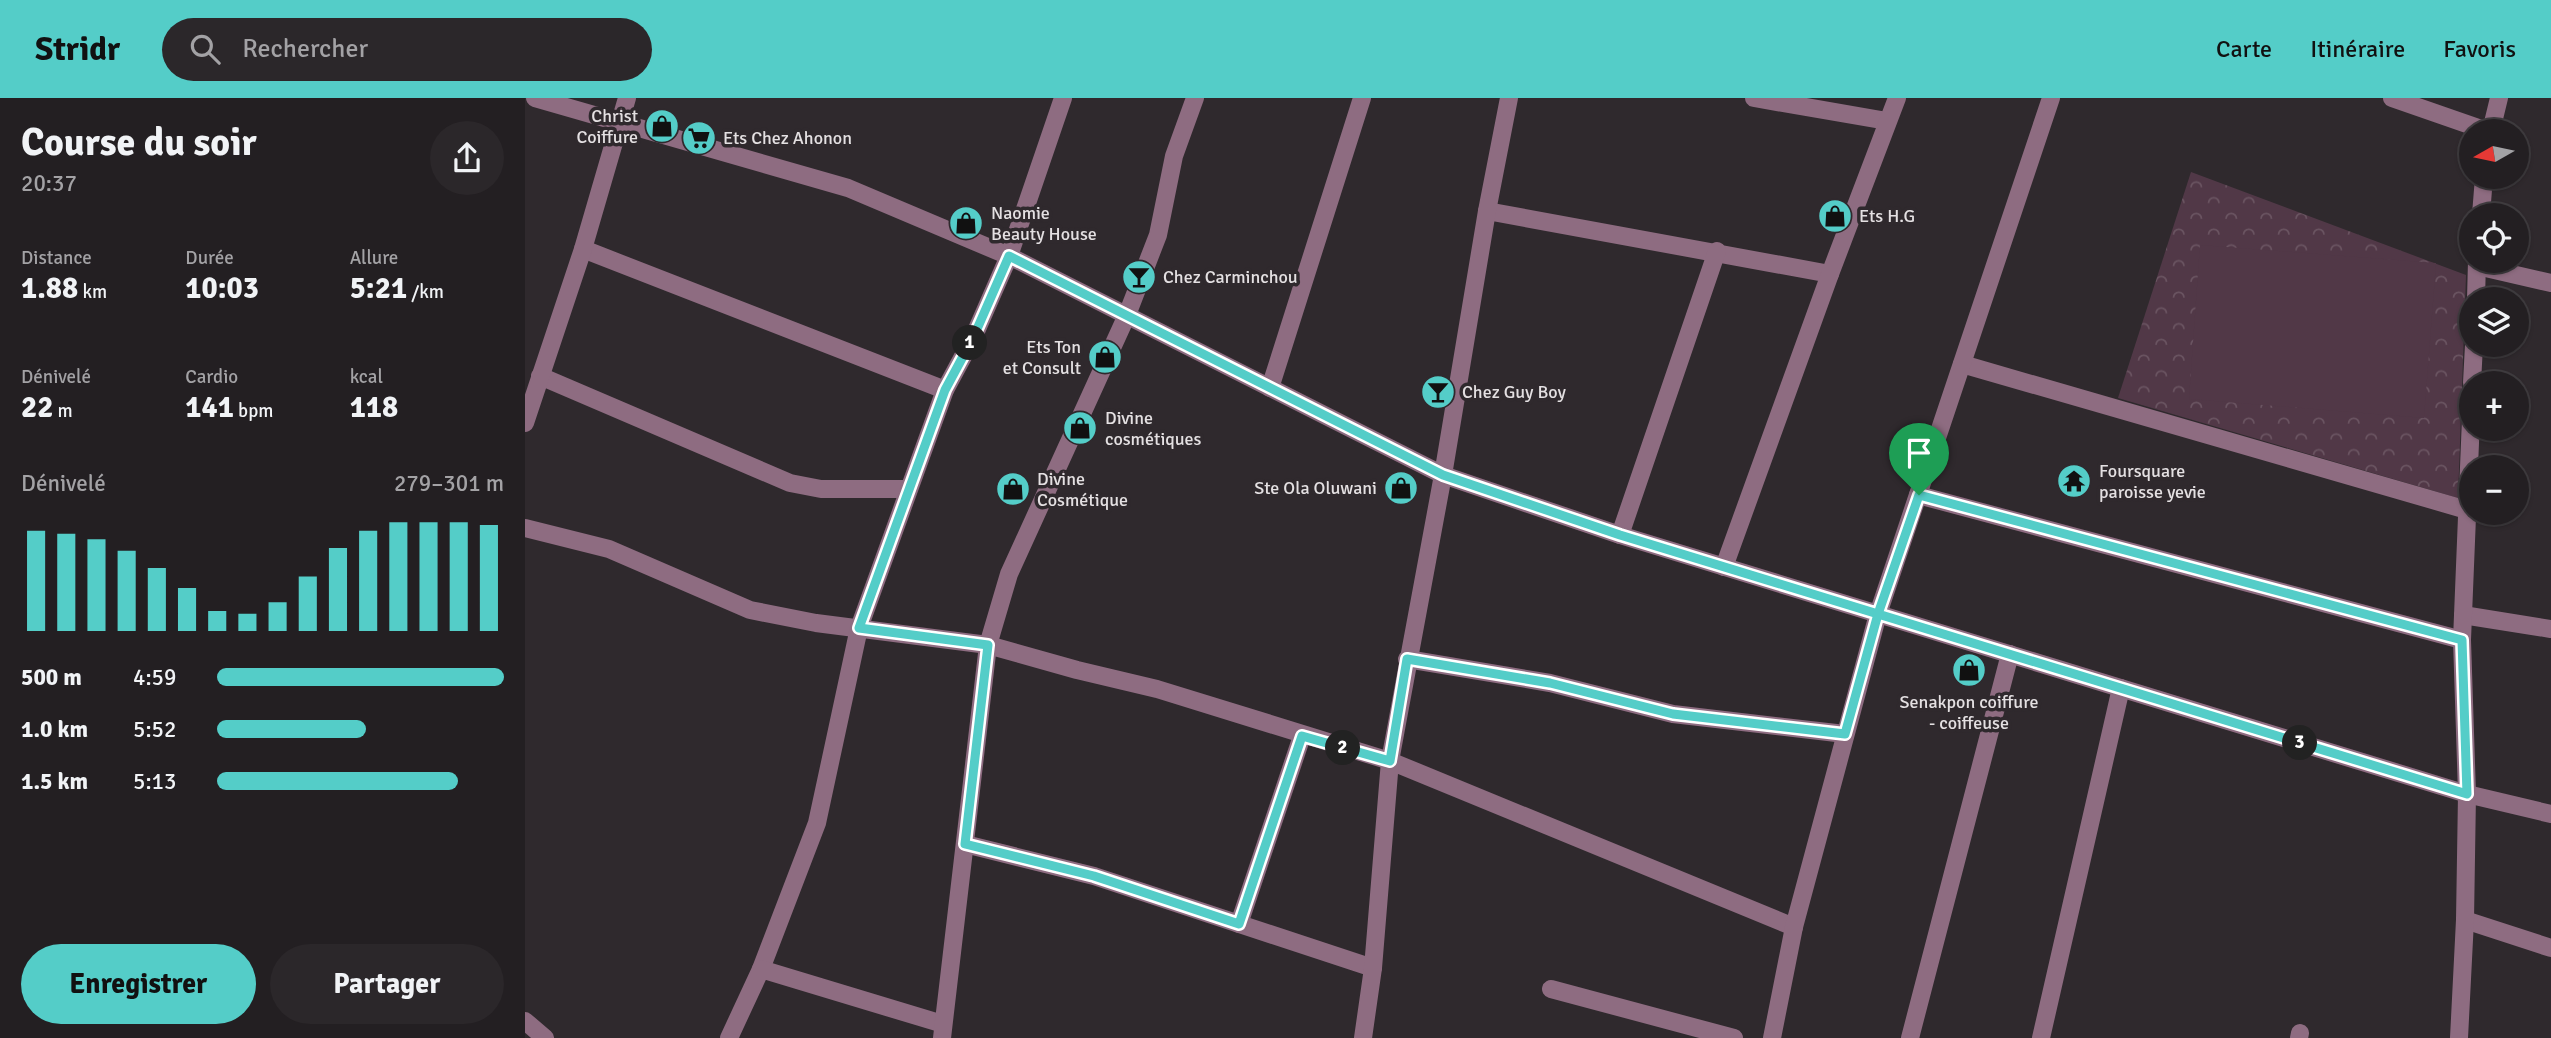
<!DOCTYPE html>
<html lang="fr">
<head>
<meta charset="utf-8">
<style>
  :root { --surface:#231f22; --page:#2b272a; --text:#f1f3f6; --muted:#a3a2a5; --line:#403d40; --accent:#54cdc8 }
  body { margin:0; font-family:Signika,sans-serif; background:var(--page); color:var(--text); height:100vh; display:flex; flex-direction:column; font-size:26px; white-space:nowrap }
  * { box-sizing:border-box; margin:0 }
  p { font-size:23px; color:var(--muted) }
  .icon { flex:none; width:38px; height:38px; fill:none; stroke:currentColor; stroke-width:2; stroke-linecap:round; stroke-linejoin:round }
  .map { position:relative; flex:1; overflow:hidden }
  .drawer { display:flex; flex-direction:column; background:var(--surface); width:525px }
  .drawer>* { flex:none }
  .needle { width:46px; rotate:261deg }
  .tools { position:absolute; left:1934px; top:21px; display:grid; gap:14px }
  .tools a { display:grid; place-items:center; width:70px; height:70px; border-radius:50%; background:var(--surface); box-shadow:0 2px 5px #0004,0 0 0 2px var(--line); font-size:35px }
  .pin { position:absolute; display:grid; place-items:center; width:60px; height:60px; color:#fff; margin:-72px -30px; border-radius:50% 50% 50% 0; rotate:-45deg; box-shadow:0 0 7px #0007 }
  .pin .icon { rotate:45deg }
  .km { position:absolute; width:35px; height:35px; margin:-18px; border-radius:50%; background:#222; color:#fff; font-size:19px; line-height:35px; text-align:center }
  .round { display:grid; place-items:center; flex:none; width:74px; height:74px; border-radius:37px; background:var(--page) }
  .head { display:flex; align-items:center; justify-content:space-between; height:119px; padding:0 21px }
  h1 { font-size:38px; font-weight:700; line-height:52px }
  .metrics { display:grid; grid-template-columns:repeat(3,1fr); gap:10px; height:119px; padding:7px 21px }
  .metrics div { display:grid; align-content:center }
  .metrics b { font-size:30px; font-weight:700 }
  .metrics small { font-size:19px; font-weight:400 }
  .metrics p { font-size:19px }
  .chart { height:196px; padding:14px 21px }
  .chart p { display:flex; justify-content:space-between }
  .chart svg { width:100%; height:126px; margin-top:7px; stroke:var(--accent); stroke-width:6 }
  .primary-button { display:flex; gap:14px; margin-top:auto; padding:14px 21px }
  .primary-button a { flex:1; height:80px; border-radius:42px; background:var(--accent); color:#111; font-size:28px; font-weight:700; line-height:80px; text-align:center }
  .primary-button a+a { background:var(--page); color:var(--text) }
  ul { padding:0 21px; list-style:none; font-size:23px }
  li { display:grid; grid-template-columns:112px 84px 1fr; align-items:center; height:52px }
  li i { height:18px; border-radius:9px; background:var(--accent) }
  header { display:flex; align-items:center; gap:42px; box-sizing:border-box; height:98px; padding:0 35px; background:var(--accent); color:#111 }
  header strong { font-size:33px }
  nav { display:flex; gap:38px; margin-inline-start:auto; font-size:24px }
  .search { width:490px; height:63px; background:var(--page); display:flex; align-items:center; gap:18px; box-sizing:border-box; padding:0 24px; border-radius:38px; color:var(--muted); font-size:26px }
  main { display:flex; flex:1; min-height:0 }
  .map>svg:first-child { display:block }
  .park { fill:url(#park-crowns) }
  .garden { fill:#513847 }
  .lines { fill:none; stroke-linecap:round; stroke-linejoin:round }
  .minor { stroke:#8e6c81; stroke-width:18 }
  .route-casing { stroke:#fff; stroke-width:14 }
  .route { stroke:#54cdc8; stroke-width:9 }
  .labels { text-anchor:middle; dominant-baseline:central; stroke-width:7; stroke-linejoin:round; paint-order:stroke }
  .poi-label { font-size:18px; fill:#e4e0e2; stroke:#2f292d; text-anchor:start }
</style>
</head>
<body>
<header>
<strong>Stridr</strong>
<div class="search"><svg class="icon" aria-label="search" viewBox="0 0 24 24"><circle cx="10" cy="10" r="6"/><path d="M15 15l6 6"/></svg>Rechercher</div>
<nav><a>Carte</a><a>Itinéraire</a><a>Favoris</a></nav>
</header>
<main>
<section class="drawer">
<div class="head"><div><h1>Course du soir</h1><p>20:37</p></div><a class="round"><svg class="icon" aria-label="share" viewBox="0 0 24 24"><path d="M12 15V3M7 8l5-5 5 5M5 13v7h14v-7"/></svg></a></div>
<div class="metrics">
<div><p>Distance</p><b>1.88<small> km</small></b></div>
<div><p>Durée</p><b>10:03</b></div>
<div><p>Allure</p><b>5:21<small> /km</small></b></div>
</div>
<div class="metrics">
<div><p>Dénivelé</p><b>22<small> m</small></b></div>
<div><p>Cardio</p><b>141<small> bpm</small></b></div>
<div><p>kcal</p><b>118</b></div>
</div>
<div class="chart"><p><span>Dénivelé</span>279–301 m</p>
<svg viewBox="0 0 160 44" preserveAspectRatio="none"><path d="M5 44V9M15 44V10M25 44V12M35 44V16M45 44V22M55 44V29M65 44V37M75 44V38M85 44V34M95 44V25M105 44V15M115 44V9M125 44V6M135 44V6M145 44V6M155 44V7"/></svg>
</div>
<ul>
<li><b>500 m</b>4:59<i style="width:100%"></i></li>
<li><b>1.0 km</b>5:52<i style="width:52%"></i></li>
<li><b>1.5 km</b>5:13<i style="width:84%"></i></li>
</ul>
<div class="primary-button"><a>Enregistrer</a><a>Partager</a></div>
</section>
<div class="map">
<svg width="2026" height="940" viewBox="0 0 2026 940">
  <defs>
    <pattern id="park-crowns" width="20" height="18" patternUnits="userSpaceOnUse" patternTransform="scale(1.75)"><rect width="20" height="18" fill="#513847"/><path d="M2 6a3 3 0 1 1 6 0M12 15a3 3 0 1 1 6 0" fill="none" stroke="#6a5461"/></pattern>
  </defs>
  <rect width="100%" height="100%" fill="#2f292d"/>
  <path class="park" d="M 1666,74 L 1941,177 L 1933,400 L 1593,300 Z"/>
  <path class="garden" d="M 1675,147 L 1911,165 L 1899,320 L 1664,301 Z"/>
  <g class="lines">
    <g class="minor">
      <path d="M 10,0 L 323,90 L 484,158 L 918,377 L 1095,437 L 1942,696 L 2026,716"/>
      <path d="M 1229,0 L 1362,23"/>
      <path d="M 1867,0 L 1962,33"/>
      <path d="M 1966,33 L 1974,0"/>
      <path d="M 962,113 L 1305,176"/>
      <path d="M 1956,117 L 1959,79"/>
      <path d="M 58,151 L 420,292"/>
      <path d="M 1952,168 L 2026,185"/>
      <path d="M 1951,201 L 1952,163"/>
      <path d="M 1437,266 L 1942,412"/>
      <path d="M 15,278 L 265,385 L 296,391 L 383,391"/>
      <path d="M 1947,285 L 1949,247"/>
      <path d="M 745,290 L 837,0"/>
      <path d="M 0,325 L 58,151 L 102,0"/>
      <path d="M 1393,397 L 1937,542"/>
      <path d="M 0,430 L 84,451 L 225,512 L 291,525 L 463,547 L 552,572 L 632,591 L 865,663 L 1269,829"/>
      <path d="M 1095,437 L 1192,153"/>
      <path d="M 1199,469 L 1305,176 L 1372,0"/>
      <path d="M 1938,517 L 2026,531"/>
      <path d="M 882,561 L 1025,585 L 1148,616 L 1320,636"/>
      <path d="M 440,746 L 569,778 L 848,870"/>
      <path d="M 1940,822 L 2026,850"/>
      <path d="M 714,826 L 777,638"/>
      <path d="M 236,871 L 292,725 L 334,530 L 420,292 L 449,238 L 484,158 L 538,0"/>
      <path d="M 1026,891 L 1209,940"/>
      <path d="M 0,923 L 20,940"/>
      <path d="M 204,940 L 236,871 L 418,926"/>
      <path d="M 417,940 L 463,547 L 484,476 L 602,217 L 633,137 L 649,58 L 670,0"/>
      <path d="M 838,940 L 848,870 L 865,663 L 918,377 L 962,113 L 984,0"/>
      <path d="M 1247,940 L 1269,829 L 1353,516 L 1526,0"/>
      <path d="M 1385,940 L 1485,556"/>
      <path d="M 1516,940 L 1596,590"/>
      <path d="M 1774,940 L 1775,935"/>
      <path d="M 1934,940 L 1940,822 L 1942,696 L 1937,542 L 1946,320"/>
    </g>
  </g>
  <g class="lines">
    <g class="route-casing">
      <path id="route" d="M 1394,397 L 1353,516 L 1095,437 L 918,377 L 484,158 L 449,238 L 420,292 L 334,530 L 463,547 L 440,746 L 569,778 L 714,826 L 777,638 L 865,663 L 882,561 L 1025,585 L 1148,616 L 1320,636 L 1353,516 L 1942,696 L 1937,542 L 1394,397"/>
    </g>
    <use href="#route" class="route"/>
  </g>
  <defs>
    <g id="shop-disc" transform="scale(1.75)"><circle r="9.5" fill="#54cdc8" stroke="#2f292d"/><path d="M-5-2.5h2.3a2.7 3.5 0 0 1 5.4 0H5L5.5 6h-11ZM-1.5-2.5h3a1.5 2.3 0 0 0-3 0Z" fill="#111"/></g>
    <g id="supermarket-disc" transform="scale(1.75)"><circle r="9.5" fill="#54cdc8" stroke="#2f292d"/><path d="M-6-5.5h2.5l.6 2H6L4.5 2H-2.5L-4.4-4H-6ZM-1.5 3.2a1.3 1.3 0 1 0 .1 0ZM3 3.2a1.3 1.3 0 1 0 .1 0Z" fill="#111"/></g>
    <g id="bar-disc" transform="scale(1.75)"><circle r="9.5" fill="#54cdc8" stroke="#2f292d"/><path d="M-6-5H6L.8 .8V4.5H3.5V6h-7V4.5H-.8V.8Z" fill="#111"/></g>
    <g id="temple-disc" transform="scale(1.75)"><circle r="9.5" fill="#54cdc8" stroke="#2f292d"/><path d="M0-6L5-2H3V0L6.5 2.5H4V6H1.5V3h-3V6H-4V2.5H-6.5L-3 0V-2H-5Z" fill="#111"/></g>
  </defs>
  <g fill-rule="evenodd">
    <use href="#shop-disc" x="137" y="28"/>
    <use href="#supermarket-disc" x="174" y="40"/>
    <use href="#shop-disc" x="1310" y="118"/>
    <use href="#shop-disc" x="441" y="125"/>
    <use href="#bar-disc" x="614" y="179"/>
    <use href="#shop-disc" x="580" y="259"/>
    <use href="#bar-disc" x="913" y="294"/>
    <use href="#shop-disc" x="555" y="330"/>
    <use href="#temple-disc" x="1549" y="383"/>
    <use href="#shop-disc" x="876" y="390"/>
    <use href="#shop-disc" x="488" y="391"/>
    <use href="#shop-disc" x="1444" y="572"/>
  </g>
  <g class="labels">
    <g class="poi-label">
      <text x="113" y="18" text-anchor="end">Christ<tspan x="113" dy="21">Coiffure</tspan></text>
      <text x="198" y="40">Ets Chez Ahonon</text>
      <text x="466" y="115">Naomie<tspan x="466" dy="21">Beauty House</tspan></text>
      <text x="1334" y="118">Ets H.G</text>
      <text x="638" y="179">Chez Carminchou</text>
      <text x="556" y="249" text-anchor="end">Ets Ton<tspan x="556" dy="21">et Consult</tspan></text>
      <text x="937" y="294">Chez Guy Boy</text>
      <text x="580" y="320">Divine<tspan x="580" dy="21">cosmétiques</tspan></text>
      <text x="1574" y="373">Foursquare<tspan x="1574" dy="21">paroisse yevie</tspan></text>
      <text x="512" y="381">Divine<tspan x="512" dy="21">Cosmétique</tspan></text>
      <text x="852" y="390" text-anchor="end">Ste Ola Oluwani</text>
      <text x="1444" y="604" text-anchor="middle">Senakpon coiffure<tspan x="1444" dy="21">- coiffeuse</tspan></text>
    </g>
  </g>
</svg>
<div class="tools">
<a><svg class="needle" viewBox="-14 -14 28 28"><path d="M0-13l5 13h-10z" fill="#e53935"/><path d="M0 13l5-13h-10z" fill="#a3a2a5"/></svg></a>
<a><svg class="icon" aria-label="locate" viewBox="0 0 24 24"><circle cx="12" cy="12" r="6"/><path d="M12 2v4M12 18v4M2 12h4M18 12h4"/></svg></a>
<a><svg class="icon" aria-label="layers" viewBox="0 0 24 24"><path d="M12 4l9 5-9 5-9-5zM3 14l9 5 9-5"/></svg></a>
<a>+</a>
<a>−</a>
</div>
<div class="pin" style="left:1394px;top:397px;background:#1e9e55"><svg class="icon" aria-label="arrive" viewBox="0 0 24 24"><path d="M6 21V4h12l-3 4 3 4H6"/></svg></div>
<b class="km" style="left:445px;top:245px">1</b>
<b class="km" style="left:818px;top:650px">2</b>
<b class="km" style="left:1775px;top:645px">3</b>
</div>
</main>
</body>
</html>
